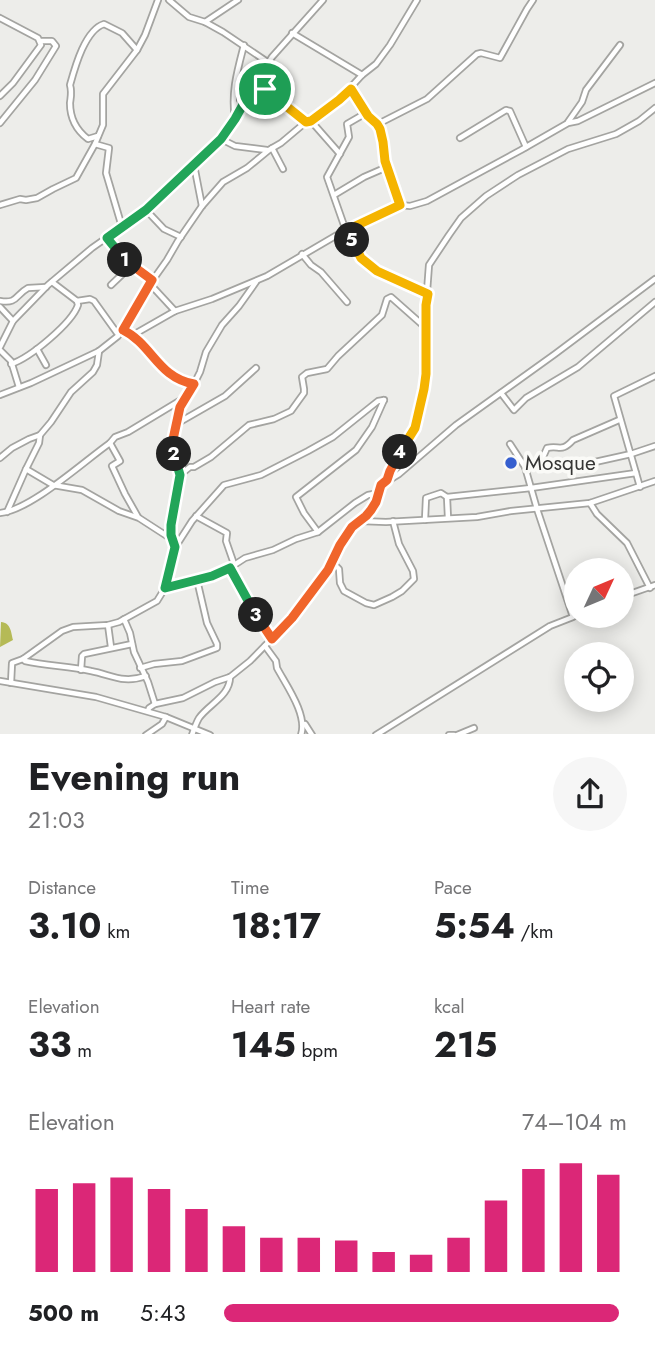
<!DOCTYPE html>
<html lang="en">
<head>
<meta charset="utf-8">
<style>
  :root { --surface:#fff; --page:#f6f6f6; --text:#202124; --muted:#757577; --accent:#db2777 }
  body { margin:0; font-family:Jost,sans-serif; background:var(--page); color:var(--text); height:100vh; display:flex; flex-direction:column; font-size:26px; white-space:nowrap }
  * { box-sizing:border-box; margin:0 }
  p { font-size:23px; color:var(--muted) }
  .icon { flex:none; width:38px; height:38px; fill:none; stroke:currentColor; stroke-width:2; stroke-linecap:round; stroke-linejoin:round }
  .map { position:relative; height:734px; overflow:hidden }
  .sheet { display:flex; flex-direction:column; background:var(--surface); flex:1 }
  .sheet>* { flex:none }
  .needle { width:46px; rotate:46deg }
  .controls { position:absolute; left:564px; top:558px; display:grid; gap:14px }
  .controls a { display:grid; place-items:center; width:70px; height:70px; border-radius:50%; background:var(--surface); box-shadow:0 4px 18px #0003; font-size:35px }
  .pin { position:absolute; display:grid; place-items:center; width:60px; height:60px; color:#fff; margin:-30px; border:4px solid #fff; border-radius:50%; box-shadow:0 2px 7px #0007 }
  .km { position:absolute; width:35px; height:35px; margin:-18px; border-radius:50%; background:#222; color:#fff; font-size:19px; line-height:35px; text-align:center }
  .round { display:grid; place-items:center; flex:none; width:74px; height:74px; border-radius:37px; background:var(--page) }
  .summary { display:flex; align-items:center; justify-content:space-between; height:119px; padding:0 28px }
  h1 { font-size:38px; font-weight:700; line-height:52px }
  .metrics { display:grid; grid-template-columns:repeat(3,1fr); gap:10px; height:119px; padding:7px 28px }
  .metrics div { display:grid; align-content:center }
  .metrics b { font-size:35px; font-weight:700 }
  .metrics small { font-size:19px; font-weight:400 }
  .metrics p { font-size:19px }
  .chart { height:196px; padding:14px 28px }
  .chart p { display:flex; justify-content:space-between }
  .chart svg { width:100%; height:126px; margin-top:7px; stroke:var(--accent); stroke-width:6 }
  ul { padding:0 28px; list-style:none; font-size:23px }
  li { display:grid; grid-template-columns:112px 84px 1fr; align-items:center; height:52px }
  li i { height:18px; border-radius:9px; background:var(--accent) }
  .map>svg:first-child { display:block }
  .water { fill:#b5ba56 }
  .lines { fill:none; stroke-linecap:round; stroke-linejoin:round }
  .minor-casing { stroke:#a4a4a1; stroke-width:8 }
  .minor { stroke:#fff; stroke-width:4.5 }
  .split-1-casing { stroke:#fff; stroke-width:14 }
  .split-2-casing { stroke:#fff; stroke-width:14 }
  .split-3-casing { stroke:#fff; stroke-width:14 }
  .split-4-casing { stroke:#fff; stroke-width:14 }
  .split-5-casing { stroke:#fff; stroke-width:14 }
  .split-6-casing { stroke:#fff; stroke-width:14 }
  .split-1 { stroke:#22a559; stroke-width:9 }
  .split-2 { stroke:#f0652b; stroke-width:9 }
  .split-3 { stroke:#22a559; stroke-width:9 }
  .split-4 { stroke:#f0652b; stroke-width:9 }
  .split-5 { stroke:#f5b400; stroke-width:9 }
  .split-6 { stroke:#f5b400; stroke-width:9 }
  .poi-dot { fill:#365fcf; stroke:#fafaf7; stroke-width:2.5 }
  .labels { text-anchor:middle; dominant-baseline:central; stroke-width:7; stroke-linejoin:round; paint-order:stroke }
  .poi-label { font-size:21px; fill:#363635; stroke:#fafaf7; text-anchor:start }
</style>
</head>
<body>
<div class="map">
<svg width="655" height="735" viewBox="0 0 655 735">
  <rect width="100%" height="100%" fill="#ededea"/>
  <path class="water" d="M 1,622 C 11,623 11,632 13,640 L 0,647 Z"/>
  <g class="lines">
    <g class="minor-casing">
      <g id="minor">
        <path d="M 169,0 L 189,17 L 205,22 L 223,32 L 269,63"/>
        <path d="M 0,18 L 38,38 L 41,45 L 13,83 L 0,96"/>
        <path d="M 205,22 L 238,0"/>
        <path d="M 292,33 L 362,75"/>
        <path d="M 255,83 L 265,89 L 306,122"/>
        <path d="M 351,89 L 368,116 L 377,124 L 380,123 L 427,99 L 477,54 L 481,53 L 500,58 L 527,9 L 533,0"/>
        <path d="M 235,120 C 231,92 237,72 244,45"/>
        <path d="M 311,121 L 340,154"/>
        <path d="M 568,122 L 582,102 L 586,90 L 620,45"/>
        <path d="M 0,123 L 35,80 L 56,46 L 52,41 L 41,41"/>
        <path d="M 377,124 C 384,135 382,145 384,157 C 387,173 395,189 400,205"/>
        <path d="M 98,136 L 88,139 C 76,130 70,117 70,103 C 71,95 72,92 70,85 C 75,67 85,30 104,24 L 122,33 L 137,50"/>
        <path d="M 460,138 L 506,110 L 510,111 L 526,147"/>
        <path d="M 221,139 L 235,146 L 267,150"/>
        <path d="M 95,144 L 109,148 L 106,173 L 122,227"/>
        <path d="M 272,148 L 283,169"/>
        <path d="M 194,165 L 202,206"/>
        <path d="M 334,195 L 364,177 L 387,167"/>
        <path d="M 0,205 L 20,199 L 26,200 L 37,198 L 53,189 L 76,178 L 95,144 L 103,125 L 103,94 L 137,50 L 145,35 L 158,0"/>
        <path d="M 146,210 L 164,229 L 181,237"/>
        <path d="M 347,230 L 358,254 L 377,271 L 428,294"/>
        <path d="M 346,231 L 327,177 L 349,137 L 347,124 L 366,113"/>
        <path d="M 107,238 L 123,258 L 152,280"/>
        <path d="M 302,254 L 311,265 L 321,272 L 347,302"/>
        <path d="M 52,282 L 77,301 L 90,299 L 94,301 L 117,333 L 123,330 C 151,344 159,378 194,384"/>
        <path d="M 150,284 L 175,311"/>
        <path d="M 111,285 L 132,265"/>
        <path d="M 0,301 C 18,304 15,295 28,288 L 46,287"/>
        <path d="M 0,307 L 13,321"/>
        <path d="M 133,335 L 175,311 L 212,299 L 267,276 L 337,235 L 386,211 L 400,205 L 410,206 L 427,201 L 521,150 L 568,123 L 578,121 L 655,83"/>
        <path d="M 0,347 L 13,321 L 48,285 L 92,248 L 146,210 L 221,139 L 235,119 L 255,83 L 272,57 L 323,0"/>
        <path d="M 37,349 L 46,365"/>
        <path d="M 0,350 L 11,361 L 19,387"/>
        <path d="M 11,364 C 30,358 72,323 78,305 L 77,301"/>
        <path d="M 501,393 L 514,410 L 526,398 L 578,367 L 655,302"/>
        <path d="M 0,395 L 31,383 L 99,351 L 118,336 L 150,284 L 167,260 L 178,241 L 202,206 L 223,182 L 247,168 L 269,150 L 281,143 L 306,122 L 311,121 L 339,100 L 362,75 L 376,64 L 390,45 L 417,0"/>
        <path d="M 178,423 L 225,396 L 256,368"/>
        <path d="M 40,435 L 39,443 L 26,469 L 53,485 L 82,490 L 119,511 L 139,518 L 173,540"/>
        <path d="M 110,443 L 120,461 L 112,466 L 125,494 L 138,517"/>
        <path d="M 0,458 L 12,448 L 29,439 L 40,435 L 51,422 L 71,392 L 93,372 L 97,365 L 99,351"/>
        <path d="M 537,464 L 543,457 L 547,448 C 560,445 561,453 573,440 L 619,420"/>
        <path d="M 525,467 L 550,462 L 565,465 L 595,462 L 631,454 L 655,446"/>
        <path d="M 180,475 L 190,467 L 194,467 L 211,457 L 249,425 L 274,419 L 291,411 L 304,393 L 304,389 L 302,377 L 307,373 L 327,369 L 338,356 L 382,315 L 387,299 L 391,297 L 426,328"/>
        <path d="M 387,479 L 390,471 L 400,451 L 415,428 L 426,374 L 426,305 L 429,265 L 449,235 L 461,218 L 486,196 L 518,175 L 568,149 L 616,134 L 639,121 L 655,108"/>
        <path d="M 640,487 L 614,396 L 655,376"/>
        <path d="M 447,497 L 448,518"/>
        <path d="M 590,503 L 597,514 L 627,543 L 650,588"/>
        <path d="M 7,512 L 26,469"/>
        <path d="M 0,513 C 31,510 83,462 110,443 L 115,437 L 128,432 L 181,400"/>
        <path d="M 196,516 L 227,533 L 226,541 L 234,564"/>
        <path d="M 425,520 L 426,498 L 441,493 L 447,497 L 531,488 L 636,473"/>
        <path d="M 360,521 L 386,522 L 477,517 L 511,511 L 590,503 L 655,481"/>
        <path d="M 318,532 L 304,513 L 296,497 L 356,450 L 372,427 L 384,400"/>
        <path d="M 176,546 L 192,521 L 224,485 L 261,475 L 308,451 L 333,437 L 378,401 L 384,400"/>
        <path d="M 332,562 L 339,569 L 340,583 L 344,591 L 366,603 L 374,605 L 392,597 L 402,591 L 414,579 L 413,571 L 399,544 L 393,521"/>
        <path d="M 230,568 L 253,610 L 272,639"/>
        <path d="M 165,587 L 175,547 L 171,535 L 171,525 L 180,475 L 172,444 L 177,423 L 180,407 L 194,384 L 200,372 L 206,352 L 222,325 L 239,306 L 256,282"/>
        <path d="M 621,597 L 655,585"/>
        <path d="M 124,619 L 130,633 L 134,652 L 148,682 L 155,704"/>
        <path d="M 108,625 L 111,647"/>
        <path d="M 265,646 L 276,661 L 277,668 C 286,685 308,715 301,735"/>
        <path d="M 23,659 L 25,661 C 47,666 69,666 91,671 C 112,675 123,684 146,676"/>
        <path d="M 140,668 L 154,664 L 182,661 L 217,648 L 217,644 L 207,623 L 197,580"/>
        <path d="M 81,670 L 82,656 L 84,654 L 132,644"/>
        <path d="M 0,681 L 96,697 L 166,717 L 210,735"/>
        <path d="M 11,683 L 12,663 L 23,659 L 62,631 L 73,627 L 108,625 L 119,622 L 157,601 L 165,588 L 174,585 L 212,576 L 225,571 L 245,558 L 273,550 L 296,539 L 318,532 L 355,503 L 368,495 L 379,493"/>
        <path d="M 148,711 L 149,708 L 155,704 L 183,698 L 215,682 L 230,677 L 250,661 L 292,618 L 316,587 L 328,571 L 343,539 L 352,527 L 366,516 L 371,510 L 376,502 L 381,485 L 399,474 L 456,425 L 555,354 L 655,279"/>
        <path d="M 305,724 L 312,735"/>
        <path d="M 146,735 L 162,724 L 166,717"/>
        <path d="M 192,735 C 194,729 196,723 199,718 C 209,704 230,696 230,677"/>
        <path d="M 376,735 L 550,626 L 573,617 L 537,509 L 525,467 L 510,444"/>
        <path d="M 449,735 L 454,735"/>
        <path d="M 457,735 L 474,728"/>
      </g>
    </g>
    <use href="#minor" class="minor"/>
  </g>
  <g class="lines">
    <g class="split-1-casing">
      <path id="split-1" d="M 125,260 L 107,238 L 146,210 L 221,139 L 235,119 L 255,83 L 265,89"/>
    </g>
    <g class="split-2-casing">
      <path id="split-2" d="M 125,260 L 152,280 L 123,330 C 152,344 158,378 194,384 L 180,407 L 172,444 L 174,454"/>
    </g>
    <g class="split-3-casing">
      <path id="split-3" d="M 174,454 L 180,475 L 171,525 L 171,535 L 175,547 L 165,588 L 212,576 L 230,568 L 256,615"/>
    </g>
    <g class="split-4-casing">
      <path id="split-4" d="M 256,615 L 272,639 L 292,618 L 328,570 L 340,545 L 352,527 L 366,516 L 371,510 L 376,502 L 381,485 L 387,480 L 390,471 L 400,452"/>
    </g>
    <g class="split-5-casing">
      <path id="split-5" d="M 352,240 L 361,258 L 377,271 L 428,294 L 426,305 L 426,374 L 424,389 L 415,428 L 400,452"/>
    </g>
    <g class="split-6-casing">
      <path id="split-6" d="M 265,89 L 306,122 L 311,121 L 339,100 L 351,89 L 368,116 L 377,124 L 380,129 L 383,142 L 385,161 L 400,205 L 347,230 L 352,240"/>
    </g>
    <use href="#split-1" class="split-1"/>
    <use href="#split-2" class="split-2"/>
    <use href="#split-3" class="split-3"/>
    <use href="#split-4" class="split-4"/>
    <use href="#split-5" class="split-5"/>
    <use href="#split-6" class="split-6"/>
  </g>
  <circle class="poi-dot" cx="511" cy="463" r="7"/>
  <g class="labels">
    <g class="poi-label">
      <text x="525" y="463">Mosque</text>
    </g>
  </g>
</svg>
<div class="controls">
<a><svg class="needle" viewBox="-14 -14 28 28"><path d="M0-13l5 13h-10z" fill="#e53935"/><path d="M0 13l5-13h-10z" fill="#757577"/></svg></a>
<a><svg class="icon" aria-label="locate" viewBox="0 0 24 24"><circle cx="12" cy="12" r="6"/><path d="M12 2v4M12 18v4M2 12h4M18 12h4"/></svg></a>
</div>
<div class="pin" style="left:265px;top:89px;background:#1e9e55"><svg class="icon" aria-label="arrive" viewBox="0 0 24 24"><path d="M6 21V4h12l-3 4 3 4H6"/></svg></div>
<b class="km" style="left:125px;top:260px">1</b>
<b class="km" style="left:174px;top:454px">2</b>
<b class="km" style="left:256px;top:615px">3</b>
<b class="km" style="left:400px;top:452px">4</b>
<b class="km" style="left:352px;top:240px">5</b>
</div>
<section class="sheet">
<div class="summary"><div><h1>Evening run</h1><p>21:03</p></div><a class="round"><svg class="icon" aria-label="share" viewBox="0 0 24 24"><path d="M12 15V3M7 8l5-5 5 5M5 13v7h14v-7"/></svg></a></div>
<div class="metrics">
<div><p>Distance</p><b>3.10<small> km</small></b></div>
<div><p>Time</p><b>18:17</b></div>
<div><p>Pace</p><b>5:54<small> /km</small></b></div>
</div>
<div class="metrics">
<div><p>Elevation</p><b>33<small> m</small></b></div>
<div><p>Heart rate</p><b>145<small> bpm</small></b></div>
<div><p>kcal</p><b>215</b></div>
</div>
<div class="chart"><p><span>Elevation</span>74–104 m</p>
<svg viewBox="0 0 160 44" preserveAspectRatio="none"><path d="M5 44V15M15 44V13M25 44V11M35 44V15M45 44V22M55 44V28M65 44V32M75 44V32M85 44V33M95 44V37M105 44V38M115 44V32M125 44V19M135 44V8M145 44V6M155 44V10"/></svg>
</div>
<ul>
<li><b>500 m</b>5:43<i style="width:98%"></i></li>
</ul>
</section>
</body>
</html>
